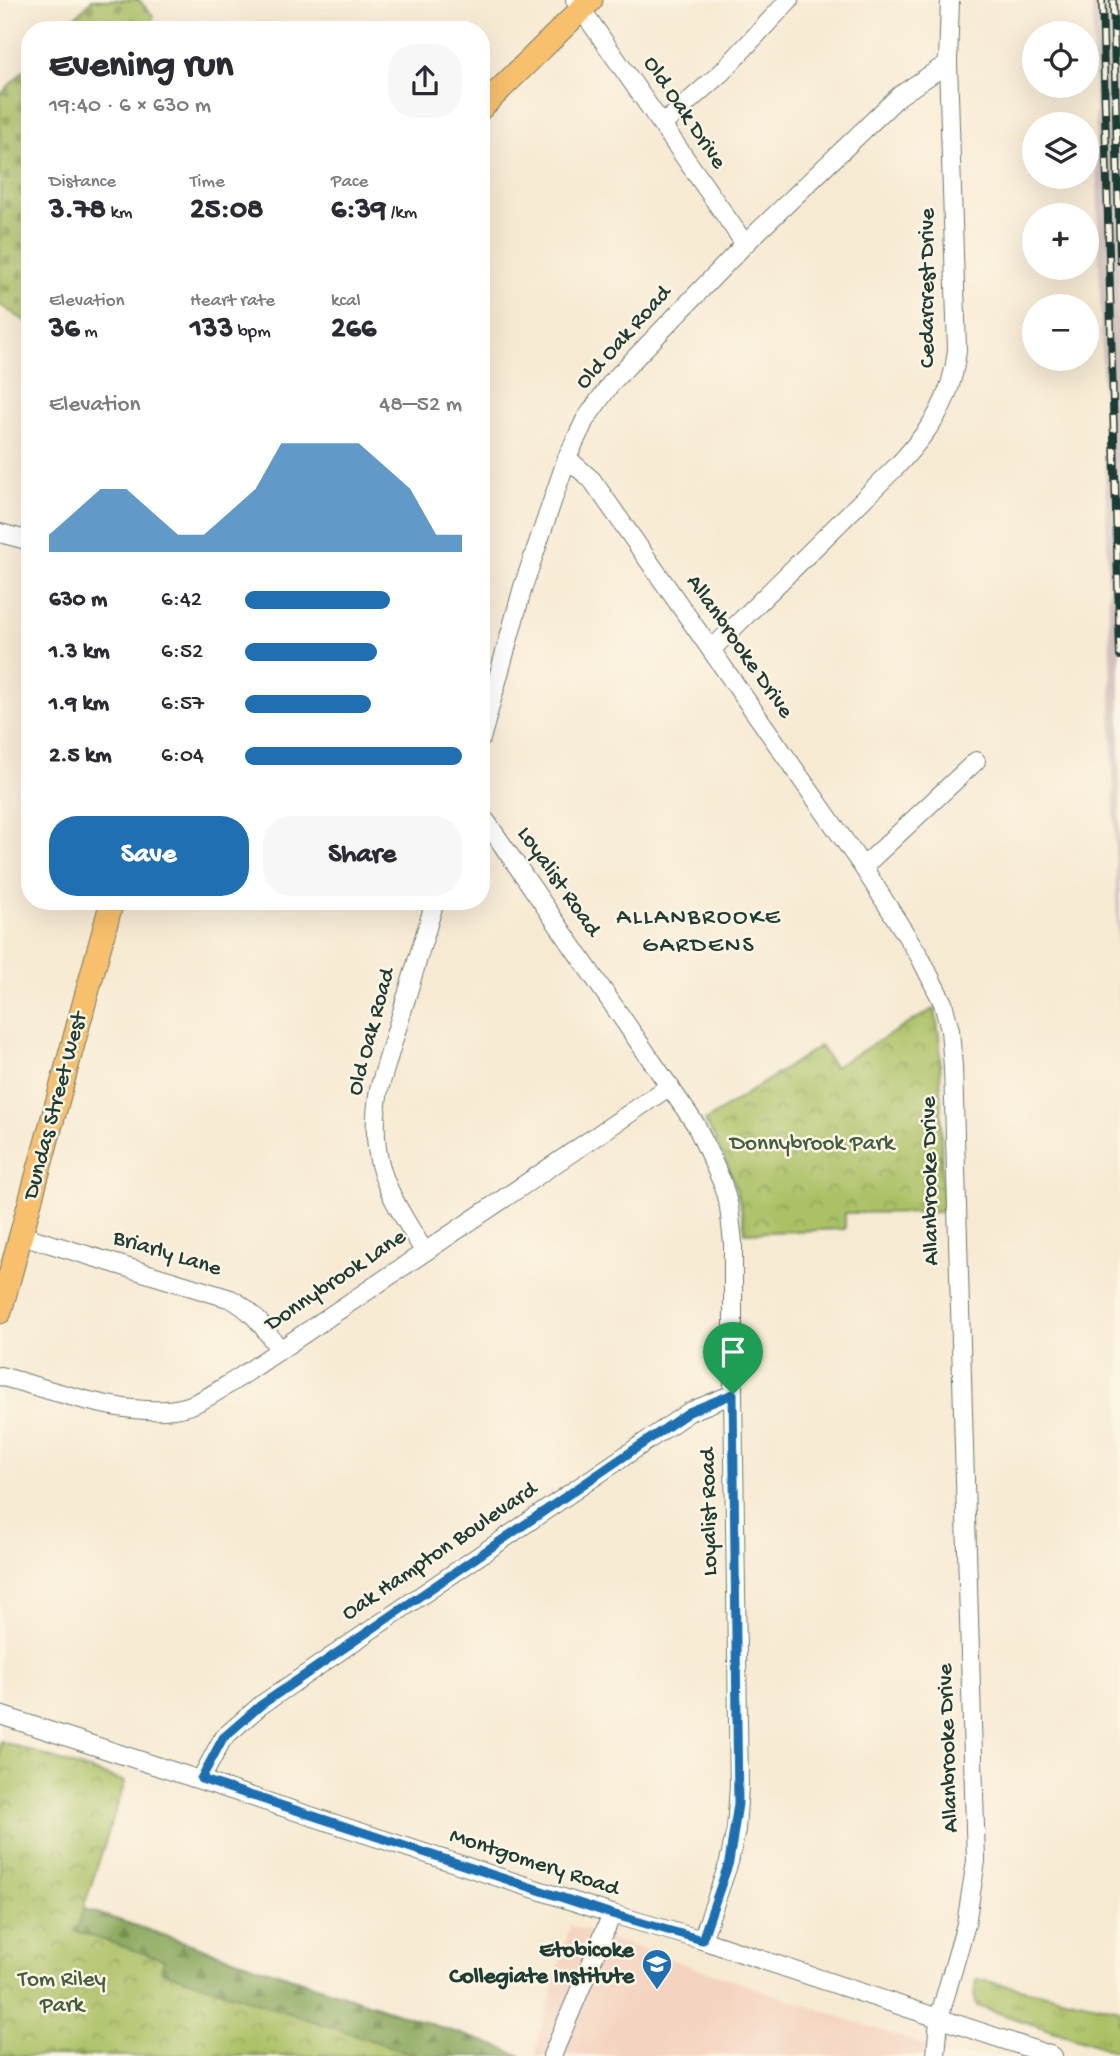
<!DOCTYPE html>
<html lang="en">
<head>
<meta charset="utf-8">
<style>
  :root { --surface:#fff; --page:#f7f7f7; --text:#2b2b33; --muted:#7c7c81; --accent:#1f6fb2 }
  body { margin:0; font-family:"Gochi Hand",sans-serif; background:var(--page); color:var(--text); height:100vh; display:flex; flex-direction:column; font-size:26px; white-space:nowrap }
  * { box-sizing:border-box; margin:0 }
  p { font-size:23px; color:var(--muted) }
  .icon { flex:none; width:38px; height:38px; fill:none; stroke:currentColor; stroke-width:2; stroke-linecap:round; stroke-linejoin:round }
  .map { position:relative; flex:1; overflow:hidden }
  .drawer { position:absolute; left:21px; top:21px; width:469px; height:889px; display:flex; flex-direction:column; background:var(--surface); border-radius:28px; box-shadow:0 7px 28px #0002 }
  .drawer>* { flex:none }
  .fabs { position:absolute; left:1022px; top:21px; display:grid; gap:14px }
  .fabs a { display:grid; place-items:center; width:77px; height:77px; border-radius:50%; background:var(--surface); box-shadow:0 7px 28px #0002; font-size:35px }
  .pin { position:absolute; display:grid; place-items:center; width:60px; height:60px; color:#fff; margin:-72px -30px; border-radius:50% 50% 50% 0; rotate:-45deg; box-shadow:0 0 7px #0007 }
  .pin .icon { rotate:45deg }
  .round { display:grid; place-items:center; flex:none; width:74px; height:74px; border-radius:28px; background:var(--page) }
  .summary { display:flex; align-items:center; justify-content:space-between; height:119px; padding:0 28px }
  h1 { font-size:38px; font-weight:700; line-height:52px }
  .metrics { display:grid; grid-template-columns:repeat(3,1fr); gap:10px; height:119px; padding:7px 28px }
  .metrics div { display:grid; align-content:center }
  .metrics b { font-size:30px; font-weight:700 }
  .metrics small { font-size:19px; font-weight:400 }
  .metrics p { font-size:19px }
  .chart { height:196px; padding:14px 28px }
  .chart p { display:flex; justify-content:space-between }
  .chart svg { width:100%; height:126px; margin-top:7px; fill:var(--accent); opacity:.7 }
  .cta { display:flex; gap:14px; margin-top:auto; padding:14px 28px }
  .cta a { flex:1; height:80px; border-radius:28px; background:var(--accent); color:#fff; font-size:28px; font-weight:700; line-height:80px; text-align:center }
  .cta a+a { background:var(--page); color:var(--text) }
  ul { padding:0 28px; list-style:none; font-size:23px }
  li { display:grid; grid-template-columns:112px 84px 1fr; align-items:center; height:52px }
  li i { height:18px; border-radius:9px; background:var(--accent) }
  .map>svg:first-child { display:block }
  .built { fill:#f4d3c0 }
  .railway { fill:#d0c0bc }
  .grass { fill:url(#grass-tufts); stroke:#667f4d; stroke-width:2 }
  .forest { fill:url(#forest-firs); stroke:#547248; stroke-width:2 }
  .cemetery { fill:url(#cemetery-stones); stroke:#667f4d; stroke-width:2 }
  .park { fill:url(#park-crowns); stroke:#667f4d; stroke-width:2 }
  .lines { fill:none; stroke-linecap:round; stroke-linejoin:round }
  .minor-casing { stroke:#6b7a6c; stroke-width:20 }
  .major-casing { stroke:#6b7a6c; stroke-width:25 }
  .minor { stroke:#fff; stroke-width:18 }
  .major { stroke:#f8bf6c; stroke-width:23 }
  .rail-casing { stroke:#1f3d34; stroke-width:8 }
  .rail { stroke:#fcf5e5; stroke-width:5; stroke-dasharray:16; stroke-linecap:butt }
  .route-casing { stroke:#fff; stroke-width:14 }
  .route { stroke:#1f6fb2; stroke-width:9 }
  .labels { text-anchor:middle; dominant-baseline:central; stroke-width:5; stroke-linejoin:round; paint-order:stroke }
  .street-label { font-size:23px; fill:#1f3d34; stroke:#fcf5e5 }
  .park-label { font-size:23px; fill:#425e40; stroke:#fcf5e5 }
  .poi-label { font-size:23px; font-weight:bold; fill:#1f3d34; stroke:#fcf5e5; text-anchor:end }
  .neighbourhood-label { font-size:24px; letter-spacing:2px; fill:#1f3d34; stroke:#fcf5e5 }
</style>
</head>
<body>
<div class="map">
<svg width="1120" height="2056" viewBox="0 0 1120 2056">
  <defs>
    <pattern id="grass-tufts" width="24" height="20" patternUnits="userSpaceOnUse" patternTransform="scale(1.75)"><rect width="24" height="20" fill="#acc166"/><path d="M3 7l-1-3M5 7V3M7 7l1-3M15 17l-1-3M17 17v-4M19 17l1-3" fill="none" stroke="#8b9e55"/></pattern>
    <pattern id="forest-firs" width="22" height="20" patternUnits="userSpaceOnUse" patternTransform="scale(1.75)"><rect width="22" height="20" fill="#89a75b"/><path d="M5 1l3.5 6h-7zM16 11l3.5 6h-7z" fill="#6f894c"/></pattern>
    <pattern id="cemetery-stones" width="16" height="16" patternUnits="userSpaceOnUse" patternTransform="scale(1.75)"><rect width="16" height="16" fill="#acc166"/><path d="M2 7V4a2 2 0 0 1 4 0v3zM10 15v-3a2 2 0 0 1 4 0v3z" fill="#8b9e55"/></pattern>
    <pattern id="park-crowns" width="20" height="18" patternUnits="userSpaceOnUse" patternTransform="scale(1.75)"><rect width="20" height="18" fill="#acc166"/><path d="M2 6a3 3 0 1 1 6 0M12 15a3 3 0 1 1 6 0" fill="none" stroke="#8b9e55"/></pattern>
  </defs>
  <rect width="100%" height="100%" fill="#fcf5e5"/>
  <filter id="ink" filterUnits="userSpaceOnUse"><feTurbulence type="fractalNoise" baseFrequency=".0143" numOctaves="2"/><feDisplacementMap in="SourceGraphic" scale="14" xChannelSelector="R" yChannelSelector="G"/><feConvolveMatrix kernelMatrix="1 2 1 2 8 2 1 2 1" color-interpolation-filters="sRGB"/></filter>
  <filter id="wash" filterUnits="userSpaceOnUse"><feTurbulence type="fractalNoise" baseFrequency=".00686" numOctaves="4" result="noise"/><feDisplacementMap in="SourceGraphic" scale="28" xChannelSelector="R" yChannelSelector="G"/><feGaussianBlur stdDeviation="1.57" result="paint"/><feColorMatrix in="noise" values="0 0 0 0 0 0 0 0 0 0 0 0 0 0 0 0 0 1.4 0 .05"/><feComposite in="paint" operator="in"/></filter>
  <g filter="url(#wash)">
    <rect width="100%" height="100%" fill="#f7ead3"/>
    <path class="built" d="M 570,1925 L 956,2056 L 534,2056 Z"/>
    <path class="railway" d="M 1092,0 L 1120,0 L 1120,1031 Z"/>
    <path class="grass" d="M 977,1979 L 1120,2010 L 1120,2053 L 977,2006 L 974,1994 Z"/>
    <path class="forest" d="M 61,1901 L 494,2045 L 522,2056 L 17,2056 Z"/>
    <g class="cemetery">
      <path d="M 92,0 L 139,0 L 153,16 L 150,30 L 63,30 Z"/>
      <path d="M 30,64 L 30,324 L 0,305 L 0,95 Z"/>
    </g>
    <g class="park">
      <path d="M 935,1008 L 940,1044 L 942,1212 L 845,1213 L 845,1229 L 745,1233 C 741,1192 726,1157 705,1121 L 820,1046 L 834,1067 Z"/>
      <path d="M 0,1741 L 125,1782 L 76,1931 L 164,1960 L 161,1971 L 419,2056 L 0,2056 Z"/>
    </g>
  </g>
  <g filter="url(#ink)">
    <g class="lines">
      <g class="minor-casing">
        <g id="minor">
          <path d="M 575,0 L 745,244"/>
          <path d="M 662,125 L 722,72 L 789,0"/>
          <path d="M 567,458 L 592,480 L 863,867 L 920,957 L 943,1003 L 950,1030 L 953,1067 L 976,1861 L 966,1924 L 939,2018 L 936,2056"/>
          <path d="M 0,533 L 30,541"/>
          <path d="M 711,650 L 898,465 C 931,429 952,400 957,350 L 948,63 L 950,0"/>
          <path d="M 481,739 L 523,587 L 567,458 L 585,420 L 612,382 L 745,244 L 899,96 L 948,63"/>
          <path d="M 481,817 L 486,821 L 696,1125 L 722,1182 L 729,1207 L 733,1243 L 733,1394 L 739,1786 L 736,1830 L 729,1862 L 702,1940"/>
          <path d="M 863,867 L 976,761"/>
          <path d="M 21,1235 L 231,1299 C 254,1311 264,1328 279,1349"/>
          <path d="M 424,1251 C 387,1190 367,1163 379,1089 L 435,901"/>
          <path d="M 0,1376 C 54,1390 135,1422 188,1406 C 207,1400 223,1387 240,1377 L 670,1086"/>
          <path d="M 0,1715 L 612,1914 L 702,1940 L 1053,2056"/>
          <path d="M 201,1779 L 223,1738 L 261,1705 L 689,1412 L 733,1394"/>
          <path d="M 552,2056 L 612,1914"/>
        </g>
      </g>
      <g class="major-casing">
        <g id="major">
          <path d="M 481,108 L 591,0"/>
          <path d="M 0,1312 L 112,901"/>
        </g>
      </g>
      <use href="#minor" class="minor"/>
      <use href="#major" class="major"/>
      <g class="rail-casing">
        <g id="rail">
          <path d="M 1102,0 L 1120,656"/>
          <path d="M 1113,0 L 1120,261"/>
        </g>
      </g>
      <use href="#rail" class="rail"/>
    </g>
  </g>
  <g class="lines" filter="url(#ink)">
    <g class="route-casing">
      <path id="route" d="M 733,1394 L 738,1804 L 729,1862 L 702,1940 L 612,1914 L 201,1779 L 223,1738 L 261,1705 L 689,1412 Z"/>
    </g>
    <use href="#route" class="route"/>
  </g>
  <defs>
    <g id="school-pin" transform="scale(1.575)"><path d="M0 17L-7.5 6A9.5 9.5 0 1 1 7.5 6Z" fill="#1f6fb2" stroke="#fcf5e5"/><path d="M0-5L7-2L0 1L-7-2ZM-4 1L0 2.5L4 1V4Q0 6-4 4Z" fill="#fff"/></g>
  </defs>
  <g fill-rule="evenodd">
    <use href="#school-pin" x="657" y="1964"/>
  </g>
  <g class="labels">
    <g class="street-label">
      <text transform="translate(684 113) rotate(56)">Old Oak Drive</text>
      <text transform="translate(928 288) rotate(-90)">Cedarcrest Drive</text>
      <text transform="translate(624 338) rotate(-48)">Old Oak Road</text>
      <text transform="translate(739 647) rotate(55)">Allanbrooke Drive</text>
      <text transform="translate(558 882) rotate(55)">Loyalist Road</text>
      <text transform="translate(372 1032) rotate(-75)">Old Oak Road</text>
      <text transform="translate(56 1106) rotate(-75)">Dundas Street West</text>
      <text transform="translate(931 1181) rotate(-91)">Allanbrooke Drive</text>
      <text transform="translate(167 1254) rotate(17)">Briarly Lane</text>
      <text transform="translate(336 1281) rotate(-34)">Donnybrook Lane</text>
      <text transform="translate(710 1512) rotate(-91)">Loyalist Road</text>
      <text transform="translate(440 1552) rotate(-34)">Oak Hampton Boulevard</text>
      <text transform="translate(949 1748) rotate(-92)">Allanbrooke Drive</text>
      <text transform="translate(534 1863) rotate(18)">Montgomery Road</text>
    </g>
    <g class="park-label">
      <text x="812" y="1144">Donnybrook Park</text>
      <text x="62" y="1980">Tom Riley<tspan x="62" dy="26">Park</tspan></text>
    </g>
    <g class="poi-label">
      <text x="634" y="1951">Etobicoke<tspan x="634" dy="26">Collegiate Institute</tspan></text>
    </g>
    <g class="neighbourhood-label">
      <text x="699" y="918">ALLANBROOKE<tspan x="699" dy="28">GARDENS</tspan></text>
    </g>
  </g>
</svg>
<div class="fabs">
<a><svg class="icon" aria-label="locate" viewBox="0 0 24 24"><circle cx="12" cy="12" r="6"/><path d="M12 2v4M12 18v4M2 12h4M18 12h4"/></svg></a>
<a><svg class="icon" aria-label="layers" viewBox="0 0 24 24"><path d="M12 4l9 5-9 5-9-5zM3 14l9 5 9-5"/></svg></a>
<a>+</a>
<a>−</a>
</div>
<div class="pin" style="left:733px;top:1394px;background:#1e9e55"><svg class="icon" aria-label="arrive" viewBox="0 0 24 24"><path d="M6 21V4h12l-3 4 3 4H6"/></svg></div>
<section class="drawer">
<div class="summary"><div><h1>Evening run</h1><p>19:40 · 6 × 630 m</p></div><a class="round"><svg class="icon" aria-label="share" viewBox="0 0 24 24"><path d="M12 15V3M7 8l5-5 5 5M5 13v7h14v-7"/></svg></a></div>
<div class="metrics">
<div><p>Distance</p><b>3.78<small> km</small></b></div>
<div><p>Time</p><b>25:08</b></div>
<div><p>Pace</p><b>6:39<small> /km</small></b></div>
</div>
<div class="metrics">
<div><p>Elevation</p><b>36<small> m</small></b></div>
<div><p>Heart rate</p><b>133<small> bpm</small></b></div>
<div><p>kcal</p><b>266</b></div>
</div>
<div class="chart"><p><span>Elevation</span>48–52 m</p>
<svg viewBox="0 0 160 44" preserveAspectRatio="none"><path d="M0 44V38L10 30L20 22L30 22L40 30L50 38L60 38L70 30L80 22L90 6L100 6L110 6L120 6L130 14L140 22L150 38L160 38V44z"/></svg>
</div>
<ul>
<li><b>630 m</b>6:42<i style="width:67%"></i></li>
<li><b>1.3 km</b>6:52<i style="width:61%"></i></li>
<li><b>1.9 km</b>6:57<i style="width:58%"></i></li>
<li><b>2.5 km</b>6:04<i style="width:100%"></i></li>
</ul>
<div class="cta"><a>Save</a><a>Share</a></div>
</section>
</div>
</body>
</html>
